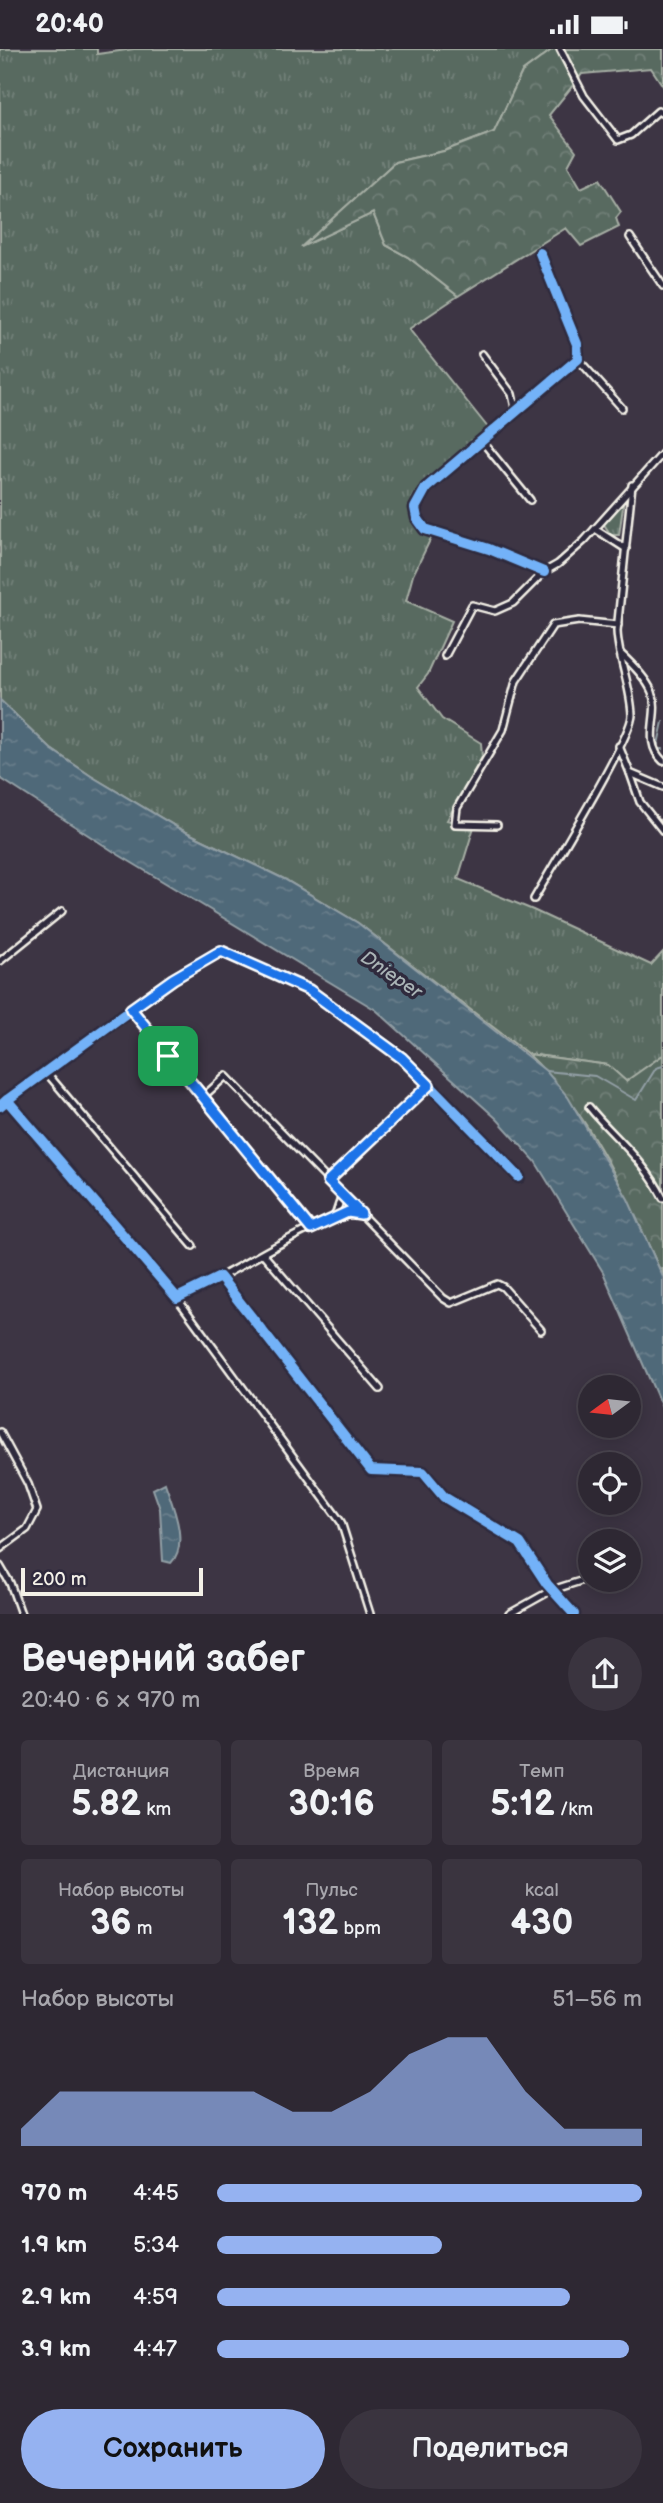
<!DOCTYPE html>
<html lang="ru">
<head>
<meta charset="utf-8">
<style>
  :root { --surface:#2e2833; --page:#3a343f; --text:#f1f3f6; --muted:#a7a6ac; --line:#49444e; --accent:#95b2f1 }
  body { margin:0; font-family:"Balsamiq Sans",sans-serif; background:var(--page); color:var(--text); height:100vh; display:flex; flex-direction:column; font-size:26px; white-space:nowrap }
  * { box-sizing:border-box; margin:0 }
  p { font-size:23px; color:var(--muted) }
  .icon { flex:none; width:38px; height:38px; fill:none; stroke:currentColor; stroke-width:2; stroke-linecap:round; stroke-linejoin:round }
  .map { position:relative; height:1565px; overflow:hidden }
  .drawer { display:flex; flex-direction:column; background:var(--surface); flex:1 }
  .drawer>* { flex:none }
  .needle { width:46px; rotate:255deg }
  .buttons { position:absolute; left:578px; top:1326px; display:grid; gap:14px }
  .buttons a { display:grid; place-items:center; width:63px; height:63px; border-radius:50%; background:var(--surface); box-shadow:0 4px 18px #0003,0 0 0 2px var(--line); font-size:35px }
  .scale { position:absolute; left:21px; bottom:18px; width:182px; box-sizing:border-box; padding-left:7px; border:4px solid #f4f1e8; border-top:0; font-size:19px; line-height:24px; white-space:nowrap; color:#f4f1e8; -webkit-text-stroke:5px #2f2a3d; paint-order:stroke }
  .pin { position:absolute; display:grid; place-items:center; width:60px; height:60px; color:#fff; margin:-30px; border-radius:14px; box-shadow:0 4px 10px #0006 }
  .round { display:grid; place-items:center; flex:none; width:74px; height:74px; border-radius:37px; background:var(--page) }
  .headline { display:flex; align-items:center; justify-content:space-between; height:119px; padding:0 21px }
  h1 { font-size:38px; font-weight:800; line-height:52px }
  .metrics { display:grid; grid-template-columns:repeat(3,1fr); gap:10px; height:119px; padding:7px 21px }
  .metrics div { display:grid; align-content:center; border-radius:7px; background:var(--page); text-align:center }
  .metrics b { font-size:35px; font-weight:800 }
  .metrics small { font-size:19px; font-weight:400 }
  .metrics p { font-size:19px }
  .chart { height:196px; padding:14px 21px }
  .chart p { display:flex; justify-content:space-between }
  .chart svg { width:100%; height:126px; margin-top:7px; fill:var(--accent); opacity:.7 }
  .cta { display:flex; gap:14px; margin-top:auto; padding:14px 21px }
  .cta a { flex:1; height:80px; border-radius:42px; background:var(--accent); color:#111; font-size:28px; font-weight:800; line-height:80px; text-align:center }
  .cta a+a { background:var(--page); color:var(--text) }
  ul { padding:0 21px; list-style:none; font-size:23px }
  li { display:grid; grid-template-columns:112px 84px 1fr; align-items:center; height:52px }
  li i { height:18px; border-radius:9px; background:var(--accent) }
  .status { display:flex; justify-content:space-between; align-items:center; height:49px; padding:0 35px; background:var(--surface); direction:ltr }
  .status svg { height:19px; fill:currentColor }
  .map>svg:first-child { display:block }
  .grass { fill:url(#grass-tufts); stroke:#a6aea4; stroke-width:2 }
  .forest { fill:url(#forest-crowns); stroke:#a6aea4; stroke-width:2 }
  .water { fill:url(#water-ripples); stroke:#929fa5; stroke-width:2 }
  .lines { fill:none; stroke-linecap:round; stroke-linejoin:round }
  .stream { stroke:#929fa5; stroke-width:2 }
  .minor-casing { stroke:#f4f1e8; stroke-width:10 }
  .minor { stroke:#2f2a3d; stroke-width:5 }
  .cycleway-casing { stroke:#2f2a3d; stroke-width:15 }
  .cycleway { stroke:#73b2f8; stroke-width:10 }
  .route-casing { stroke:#fff; stroke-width:14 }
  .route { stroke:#1a73e8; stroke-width:9 }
  .labels { text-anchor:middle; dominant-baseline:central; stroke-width:7; stroke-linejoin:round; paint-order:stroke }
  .water-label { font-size:19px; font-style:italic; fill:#aab4b6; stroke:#2f2a3d }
</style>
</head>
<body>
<div class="status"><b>20:40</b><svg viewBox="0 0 49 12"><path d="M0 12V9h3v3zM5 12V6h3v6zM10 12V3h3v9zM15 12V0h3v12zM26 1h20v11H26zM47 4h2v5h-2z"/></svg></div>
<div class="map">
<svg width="663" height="1565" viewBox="0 0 663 1565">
  <defs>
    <pattern id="grass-tufts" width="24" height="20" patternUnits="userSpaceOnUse" patternTransform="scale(1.75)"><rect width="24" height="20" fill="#596a61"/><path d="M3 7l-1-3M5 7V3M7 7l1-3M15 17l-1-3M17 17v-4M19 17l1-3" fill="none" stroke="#718078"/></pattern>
    <pattern id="forest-crowns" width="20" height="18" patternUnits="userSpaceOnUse" patternTransform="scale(1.75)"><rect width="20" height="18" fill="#596a61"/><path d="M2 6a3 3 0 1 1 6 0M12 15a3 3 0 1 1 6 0" fill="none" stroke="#718078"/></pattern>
    <pattern id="water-ripples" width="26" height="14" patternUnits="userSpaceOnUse" patternTransform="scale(1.75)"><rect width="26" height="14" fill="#506979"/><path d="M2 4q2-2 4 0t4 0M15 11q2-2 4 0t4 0" fill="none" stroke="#6a7f8c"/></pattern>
  </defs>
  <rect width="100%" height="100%" fill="#3d3544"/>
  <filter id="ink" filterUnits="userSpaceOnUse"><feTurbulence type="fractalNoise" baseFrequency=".0143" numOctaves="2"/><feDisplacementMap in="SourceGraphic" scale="14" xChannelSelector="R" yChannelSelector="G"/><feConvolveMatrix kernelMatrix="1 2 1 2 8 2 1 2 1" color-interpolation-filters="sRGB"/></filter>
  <g filter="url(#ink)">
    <g class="grass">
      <path d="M 0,0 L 97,0 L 97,5 L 134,0 L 553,0 L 522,23 L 494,83 L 444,102 L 395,113 L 304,196 L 373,164 L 386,196 L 408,208 L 458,247 L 409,280 L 493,385 L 420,443 L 414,458 L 433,479 L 433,485 L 413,526 L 406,552 L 452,572 L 428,625 L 418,638 L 442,670 L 481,694 L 482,708 L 447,771 L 474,778 L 458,830 L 533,861 L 651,916 L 663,903 L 663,1006 L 626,1033 L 608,1016 L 528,1005 L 358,874 L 284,830 L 180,780 L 91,727 L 51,700 L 0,651 Z"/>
      <path d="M 625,444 L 619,486 L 611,486 L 603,474 Z"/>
    </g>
    <g class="forest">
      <path d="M 553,0 L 663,0 L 663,37 L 651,19 L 582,25 L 549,66 L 576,102 L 568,117 L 581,139 L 600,130 L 621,163 L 616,169 L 619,178 L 581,197 L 566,179 L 458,247 L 408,208 L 386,196 L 373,164 L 301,198 L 395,113 L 444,102 L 494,83 L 522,23 Z"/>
      <path d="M 528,1005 L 608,1016 L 626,1032 L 663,1006 L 663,1228 C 628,1150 591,1064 528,1005 Z"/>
    </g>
    <g class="water">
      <path d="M 0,651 L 51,700 L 91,727 L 180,780 L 284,830 L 358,874 L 546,1022 L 568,1048 L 628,1150 L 663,1228 L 663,1361 L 603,1223 L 535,1112 L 497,1070 L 376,961 L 119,806 L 0,729 Z"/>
      <path d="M 165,1434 C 172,1455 190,1495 171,1514 L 163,1512 L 160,1460 L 153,1440 Z"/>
    </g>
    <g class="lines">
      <g class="stream">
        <path d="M 663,673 L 657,700 L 663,700"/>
        <path d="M 546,1022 L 595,1027 L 636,1051 L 656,1019 L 663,1017"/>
      </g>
      <g class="minor-casing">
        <g id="minor">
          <path d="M 560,0 L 584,47 L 618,91 L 631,86 L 658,62 L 663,65"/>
          <path d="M 630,188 L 663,237"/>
          <path d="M 540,204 L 577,295 L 578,310 L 426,439 L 415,459 L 417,469 L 425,480 L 489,500 L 544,523"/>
          <path d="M 482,305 L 512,345 L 516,364"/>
          <path d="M 578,310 L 622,359"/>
          <path d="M 482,392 L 530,451"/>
          <path d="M 595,480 L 626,500"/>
          <path d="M 620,604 C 631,614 646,629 652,643 C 661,666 641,692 663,712"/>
          <path d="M 445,607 L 472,556 L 495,562 L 513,554 L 544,523 L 558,515 L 584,492 L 663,404"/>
          <path d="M 619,697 L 630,724 L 663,738"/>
          <path d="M 630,724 L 640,753 L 663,782"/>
          <path d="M 497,776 L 455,775 L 457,759 L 503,681 L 516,632 L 553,576 L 579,572 L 618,576"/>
          <path d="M 534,850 C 550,821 632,688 632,666 C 631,637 618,610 617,582 L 632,436"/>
          <path d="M 0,912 L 62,862"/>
          <path d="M 131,960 L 204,1047 L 226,1027 L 361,1165"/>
          <path d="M 46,1023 L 193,1197"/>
          <path d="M 204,1047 L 311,1180"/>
          <path d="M 7,1051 L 173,930 L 221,902 L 309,941 L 402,1008 L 519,1128"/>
          <path d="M 0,1057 L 7,1051 L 177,1249 L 220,1228 L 371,1421 L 423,1423 L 444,1448 L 520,1494 L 547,1535 L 574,1565"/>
          <path d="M 589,1058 C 616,1091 643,1109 663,1149"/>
          <path d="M 328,1132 L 429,1036"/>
          <path d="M 334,1170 L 342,1146"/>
          <path d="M 264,1206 L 380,1340"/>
          <path d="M 220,1228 C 252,1212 330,1161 361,1165 L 443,1249 L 451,1254 L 497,1235 L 503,1238 L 541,1281"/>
          <path d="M 177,1249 L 341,1473 L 370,1565"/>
          <path d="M 0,1383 L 28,1435 L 37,1461 L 27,1480 L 0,1500"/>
          <path d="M 0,1517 L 10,1534 L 21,1565"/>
          <path d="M 509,1565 L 552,1541 L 590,1529"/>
        </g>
      </g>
      <use href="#minor" class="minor"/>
      <g class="cycleway-casing">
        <g id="cycleway">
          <path d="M 540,204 L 577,295 L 578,310 L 426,439 L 415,459 L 417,469 L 425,480 L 489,500 L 544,523"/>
          <path d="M 7,1051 L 173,930 L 221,902 L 309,941 L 402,1008 L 519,1128"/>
          <path d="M 0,1057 L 7,1051 L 177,1249 L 220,1228 L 371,1421 L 423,1423 L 444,1448 L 520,1494 L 547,1535 L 574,1565"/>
        </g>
      </g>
      <use href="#cycleway" class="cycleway"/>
    </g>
  </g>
  <g class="lines" filter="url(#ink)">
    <g class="route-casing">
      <path id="route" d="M 221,902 L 309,941 L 402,1009 L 429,1036 L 328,1132 L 361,1165 L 348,1163 L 311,1180 L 131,960 L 173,930 Z"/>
    </g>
    <use href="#route" class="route"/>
  </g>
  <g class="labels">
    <g class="water-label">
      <text transform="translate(391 926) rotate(34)">Dnieper</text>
    </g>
  </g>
</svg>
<div class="buttons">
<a><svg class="needle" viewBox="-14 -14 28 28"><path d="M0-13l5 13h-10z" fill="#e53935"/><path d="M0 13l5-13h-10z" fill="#a7a6ac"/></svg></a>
<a><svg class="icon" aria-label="locate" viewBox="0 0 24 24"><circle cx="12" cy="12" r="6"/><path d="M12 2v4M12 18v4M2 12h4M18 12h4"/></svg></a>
<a><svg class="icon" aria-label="layers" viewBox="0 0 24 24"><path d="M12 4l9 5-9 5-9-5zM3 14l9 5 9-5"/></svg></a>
</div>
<div class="scale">200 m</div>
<div class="pin" style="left:168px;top:1007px;background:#1e9e55"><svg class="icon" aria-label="arrive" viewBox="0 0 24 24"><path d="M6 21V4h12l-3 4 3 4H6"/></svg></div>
</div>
<section class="drawer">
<div class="headline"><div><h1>Вечерний забег</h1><p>20:40 · 6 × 970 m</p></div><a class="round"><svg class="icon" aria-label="share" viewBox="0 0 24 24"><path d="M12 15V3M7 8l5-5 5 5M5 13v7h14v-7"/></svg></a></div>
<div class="metrics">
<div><p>Дистанция</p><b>5.82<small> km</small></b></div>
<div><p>Время</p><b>30:16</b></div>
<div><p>Темп</p><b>5:12<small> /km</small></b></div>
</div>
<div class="metrics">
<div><p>Набор высоты</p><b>36<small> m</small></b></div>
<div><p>Пульс</p><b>132<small> bpm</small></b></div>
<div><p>kcal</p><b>430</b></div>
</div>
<div class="chart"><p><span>Набор высоты</span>51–56 m</p>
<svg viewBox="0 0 160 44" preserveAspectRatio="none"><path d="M0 44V38L10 25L20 25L30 25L40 25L50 25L60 25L70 32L80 32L90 25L100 12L110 6L120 6L130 25L140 38L150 38L160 38V44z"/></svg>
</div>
<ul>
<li><b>970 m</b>4:45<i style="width:100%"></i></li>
<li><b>1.9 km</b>5:34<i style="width:53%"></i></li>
<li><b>2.9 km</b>4:59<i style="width:83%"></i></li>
<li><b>3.9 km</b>4:47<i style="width:97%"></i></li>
</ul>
<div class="cta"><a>Сохранить</a><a>Поделиться</a></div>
</section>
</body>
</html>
